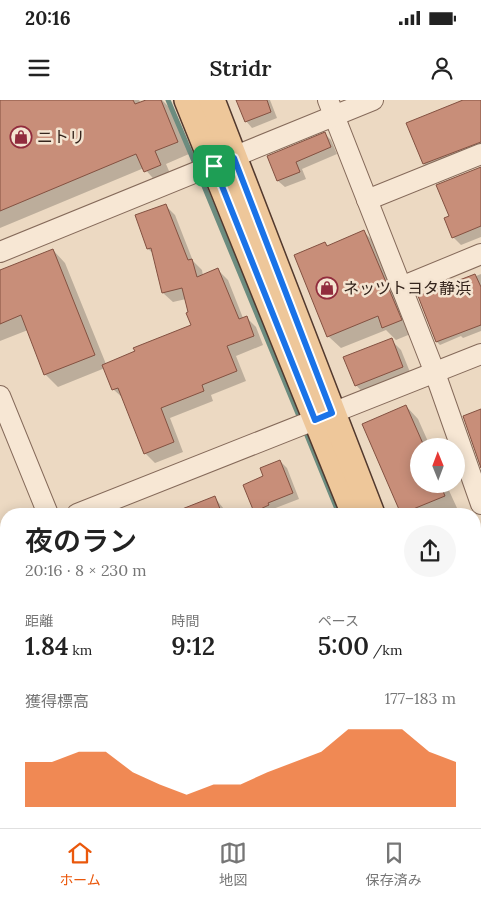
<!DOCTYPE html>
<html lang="ja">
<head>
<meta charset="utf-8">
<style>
  :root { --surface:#fff; --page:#f6f6f6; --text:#222; --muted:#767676; --line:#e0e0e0; --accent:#ea580c }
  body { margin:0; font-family:Lora,"Noto Sans JP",serif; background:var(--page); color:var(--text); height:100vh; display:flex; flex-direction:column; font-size:19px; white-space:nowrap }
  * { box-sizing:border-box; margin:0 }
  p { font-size:16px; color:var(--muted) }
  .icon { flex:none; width:28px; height:28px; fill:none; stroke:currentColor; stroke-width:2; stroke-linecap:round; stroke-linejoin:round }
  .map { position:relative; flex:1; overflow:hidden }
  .drawer { position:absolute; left:0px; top:408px; width:481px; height:321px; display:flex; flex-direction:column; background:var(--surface); border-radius:20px 20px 0 0; box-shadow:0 2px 12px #0003 }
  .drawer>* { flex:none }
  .needle { width:32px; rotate:359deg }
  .controls { position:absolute; left:410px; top:338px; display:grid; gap:10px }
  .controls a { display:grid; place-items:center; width:55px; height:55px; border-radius:50%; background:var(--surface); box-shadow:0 2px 12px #0003; font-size:25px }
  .pin { position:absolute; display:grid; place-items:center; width:42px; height:42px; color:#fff; margin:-21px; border-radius:10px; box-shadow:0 2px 8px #0006 }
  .round { display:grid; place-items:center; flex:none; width:52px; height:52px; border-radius:26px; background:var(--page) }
  .head { display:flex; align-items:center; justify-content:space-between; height:85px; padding:0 25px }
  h1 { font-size:28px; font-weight:600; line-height:38px }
  .metrics { display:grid; grid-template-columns:repeat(3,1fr); gap:8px; height:85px; padding:5px 25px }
  .metrics div { display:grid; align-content:center }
  .metrics b { font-size:25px; font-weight:600 }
  .metrics small { font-size:14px; font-weight:400 }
  .metrics p { font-size:14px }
  .chart { height:140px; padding:10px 25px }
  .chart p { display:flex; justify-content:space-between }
  .chart svg { width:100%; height:90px; margin-top:5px; fill:var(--accent); opacity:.7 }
  .status { display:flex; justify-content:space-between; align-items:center; height:35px; padding:0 25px; background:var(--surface); direction:ltr }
  .status svg { height:14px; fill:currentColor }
  header { display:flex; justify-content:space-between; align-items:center; height:65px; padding:0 25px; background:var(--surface); font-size:22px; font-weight:600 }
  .menu { display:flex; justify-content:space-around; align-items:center; height:70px; border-top:1px solid var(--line); background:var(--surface); font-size:14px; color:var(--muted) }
  .menu a { display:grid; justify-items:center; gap:2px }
  .menu .current { color:var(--accent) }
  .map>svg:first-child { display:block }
  .shadow { fill:#0003 }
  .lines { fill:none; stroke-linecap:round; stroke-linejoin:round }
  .stream { stroke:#6c8c7f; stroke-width:5 }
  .building { fill:#c88e79; stroke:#835141 }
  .minor-casing { stroke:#856a5a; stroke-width:22 }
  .major-casing { stroke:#52392e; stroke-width:28 }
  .minor { stroke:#f7e7d4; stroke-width:20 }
  .major { stroke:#eec79a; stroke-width:25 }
  .route-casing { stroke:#fff; stroke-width:10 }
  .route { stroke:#1a73e8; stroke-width:6 }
  .labels { text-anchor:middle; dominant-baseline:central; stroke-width:5; stroke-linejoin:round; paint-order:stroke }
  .poi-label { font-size:16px; fill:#35251d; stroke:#f4e4d1; text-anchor:start }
</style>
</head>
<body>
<div class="status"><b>20:16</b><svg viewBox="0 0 49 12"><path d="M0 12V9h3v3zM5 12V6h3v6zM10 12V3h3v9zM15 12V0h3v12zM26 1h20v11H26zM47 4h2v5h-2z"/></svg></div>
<header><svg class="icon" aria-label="menu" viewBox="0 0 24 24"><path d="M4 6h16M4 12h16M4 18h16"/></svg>Stridr<svg class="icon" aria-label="person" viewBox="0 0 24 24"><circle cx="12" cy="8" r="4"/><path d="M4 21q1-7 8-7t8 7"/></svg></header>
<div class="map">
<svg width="481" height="728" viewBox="0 0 481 728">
  <rect width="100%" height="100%" fill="#ecd9c2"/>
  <g class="shadow">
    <path d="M 0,0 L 139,0 L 141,3 L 149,0 L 162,0 L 171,9 L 189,54 L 166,64 L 172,78 L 158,84 L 144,68 L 0,128 Z"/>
    <path d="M 238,0 L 270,0 L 277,18 L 252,28 L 246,21 Z"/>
    <path d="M 466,0 L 481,0 L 481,52 L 432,71 L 424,64 L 408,24 Z"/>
    <path d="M 325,34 L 331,40 L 337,54 L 302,69 L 306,79 L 285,87 L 278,81 L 269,57 Z"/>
    <path d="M 481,68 L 481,137 L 461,145 L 453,137 L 450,117 Z"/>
    <path d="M 165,105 L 175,115 L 193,161 L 202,170 L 203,176 L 218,170 L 228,180 L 243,218 L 246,217 L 256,227 L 263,245 L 236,256 L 246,281 L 211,295 L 213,301 L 170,318 L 183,352 L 155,363 L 146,354 L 124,299 L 114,290 L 105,268 L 58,287 L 45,274 L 28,230 L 0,241 L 0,171 L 53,150 L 65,163 L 106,264 L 192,226 L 186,199 L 173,202 L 163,193 L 154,154 L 148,149 Z"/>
    <path d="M 364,132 L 376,144 L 413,233 L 396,240 L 386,230 L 341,248 L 328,236 L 325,144 L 328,147 Z"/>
    <path d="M 481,174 L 481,231 L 463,238 L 461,236 L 440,245 L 437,242 L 419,197 L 452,183 L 454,185 Z"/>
    <path d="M 391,240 L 401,250 L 412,277 L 365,295 L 356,285 Z"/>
    <path d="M 406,306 L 418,319 L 430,346 L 419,346 L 419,384 L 446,384 L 457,408 L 444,414 L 402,414 L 364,324 Z"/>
    <path d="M 280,361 L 287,368 L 299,399 L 273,409 L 274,412 L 271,414 L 258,414 L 255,411 L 265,377 Z"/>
    <path d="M 215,398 L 228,414 L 173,414 Z"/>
    <path d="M 6,628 L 6,722 L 99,722 L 84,723 L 74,728 L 0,728 L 0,631 Z"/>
    <path d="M 122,722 L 171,722 L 174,728 L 109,728 Z"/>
  </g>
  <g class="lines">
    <g class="stream">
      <path d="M 168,0 L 196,66"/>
      <path d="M 199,74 L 301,321"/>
      <path d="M 304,328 L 339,414"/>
      <path d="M 463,722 L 465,728"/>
    </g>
  </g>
  <g class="building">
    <path d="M 0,0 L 133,0 L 135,4 L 146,0 L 161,0 L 178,42 L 155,51 L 161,65 L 144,72 L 136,54 L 0,111 Z"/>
    <path d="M 236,0 L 267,0 L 271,12 L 245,22 Z"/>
    <path d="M 463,0 L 481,0 L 481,42 L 423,64 L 406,23 Z"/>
    <path d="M 325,32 L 331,47 L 296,62 L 300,72 L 277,81 L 267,56 Z"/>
    <path d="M 481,67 L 481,126 L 452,138 L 444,118 L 449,116 L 436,85 Z"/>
    <path d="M 166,104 L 188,160 L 192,159 L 197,177 L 218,168 L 239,219 L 247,216 L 254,236 L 227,246 L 237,271 L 202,285 L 204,291 L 161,308 L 174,342 L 144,354 L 118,288 L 112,290 L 102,265 L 135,251 L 133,248 L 191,225 L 186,213 L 188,212 L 182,188 L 162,193 L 151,148 L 147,149 L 135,115 Z"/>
    <path d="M 364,130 L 402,220 L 382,228 L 378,216 L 327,237 L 294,155 L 325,142 L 327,146 Z"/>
    <path d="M 53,149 L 95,255 L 44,275 L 21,215 L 0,224 L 0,170 Z"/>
    <path d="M 475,174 L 481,187 L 481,225 L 436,242 L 418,196 Z"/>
    <path d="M 392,238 L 403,267 L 355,286 L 343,257 Z"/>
    <path d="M 406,305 L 424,346 L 419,346 L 419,384 L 440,384 L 445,396 L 401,414 L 362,324 Z"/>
    <path d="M 481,309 L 481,368 L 463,316 Z"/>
    <path d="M 280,360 L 293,393 L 268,403 L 269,405 L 254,412 L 243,385 L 263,376 L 260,368 Z"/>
    <path d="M 215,396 L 222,414 L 172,414 L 172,413 Z"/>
  </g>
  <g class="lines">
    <g class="minor-casing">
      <g id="minor">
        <path d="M 328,0 L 435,273 L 481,404"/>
        <path d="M 367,100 L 481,54"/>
        <path d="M 0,152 L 373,0"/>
        <path d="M 401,187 L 481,154"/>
        <path d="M 0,296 L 48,414"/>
        <path d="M 77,414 L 481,254"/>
        <path d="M 0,445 L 6,443"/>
        <path d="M 475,586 L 481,584"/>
        <path d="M 64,728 L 76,722"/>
      </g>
    </g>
    <g class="major-casing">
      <g id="major">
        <path d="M 187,0 L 354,414"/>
        <path d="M 212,0 L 372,414"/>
        <path d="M 475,663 L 481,678"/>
        <path d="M 475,708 L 481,723"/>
      </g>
    </g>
    <use href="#minor" class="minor"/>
    <use href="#major" class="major"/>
  </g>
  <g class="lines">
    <g class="route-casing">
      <path id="route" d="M 234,58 L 332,313 L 315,320 L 214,66 Z"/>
    </g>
    <use href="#route" class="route"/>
  </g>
  <defs>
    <g id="shop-ring" transform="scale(1.125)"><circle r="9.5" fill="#f4e4d1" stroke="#912c3d" stroke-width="1.5"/><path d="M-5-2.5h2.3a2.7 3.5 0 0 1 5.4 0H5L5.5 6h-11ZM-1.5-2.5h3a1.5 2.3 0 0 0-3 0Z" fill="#912c3d"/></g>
  </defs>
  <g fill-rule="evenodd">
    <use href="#shop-ring" x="21" y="37"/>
    <use href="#shop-ring" x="327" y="188"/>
  </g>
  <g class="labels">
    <g class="poi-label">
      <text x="37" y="37">ニトリ</text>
      <text x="343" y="188">ネッツトヨタ静浜</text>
    </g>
  </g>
</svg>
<div class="controls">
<a><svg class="needle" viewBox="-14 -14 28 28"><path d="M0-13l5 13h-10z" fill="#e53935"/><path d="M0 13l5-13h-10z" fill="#767676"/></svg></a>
</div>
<div class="pin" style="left:214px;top:66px;background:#1e9e55"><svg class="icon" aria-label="arrive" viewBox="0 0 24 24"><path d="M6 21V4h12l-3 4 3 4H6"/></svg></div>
<section class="drawer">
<div class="head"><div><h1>夜のラン</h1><p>20:16 · 8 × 230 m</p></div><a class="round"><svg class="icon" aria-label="share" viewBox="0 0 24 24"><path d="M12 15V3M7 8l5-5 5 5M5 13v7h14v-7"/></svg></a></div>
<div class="metrics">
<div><p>距離</p><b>1.84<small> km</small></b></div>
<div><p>時間</p><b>9:12</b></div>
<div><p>ペース</p><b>5:00<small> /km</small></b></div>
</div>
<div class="chart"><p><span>獲得標高</span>177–183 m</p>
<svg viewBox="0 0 160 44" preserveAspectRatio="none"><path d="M0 44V22L10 22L20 17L30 17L40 27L50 33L60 38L70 33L80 33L90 27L100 22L110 17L120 6L130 6L140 6L150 17L160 22V44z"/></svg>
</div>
</section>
</div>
<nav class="menu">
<a class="current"><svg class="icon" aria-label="home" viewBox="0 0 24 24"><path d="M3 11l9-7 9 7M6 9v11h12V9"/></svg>ホーム</a>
<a><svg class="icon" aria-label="map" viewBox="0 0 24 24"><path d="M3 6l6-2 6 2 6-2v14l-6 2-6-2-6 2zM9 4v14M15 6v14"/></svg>地図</a>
<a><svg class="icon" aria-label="saved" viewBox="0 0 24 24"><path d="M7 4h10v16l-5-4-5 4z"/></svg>保存済み</a>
</nav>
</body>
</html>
